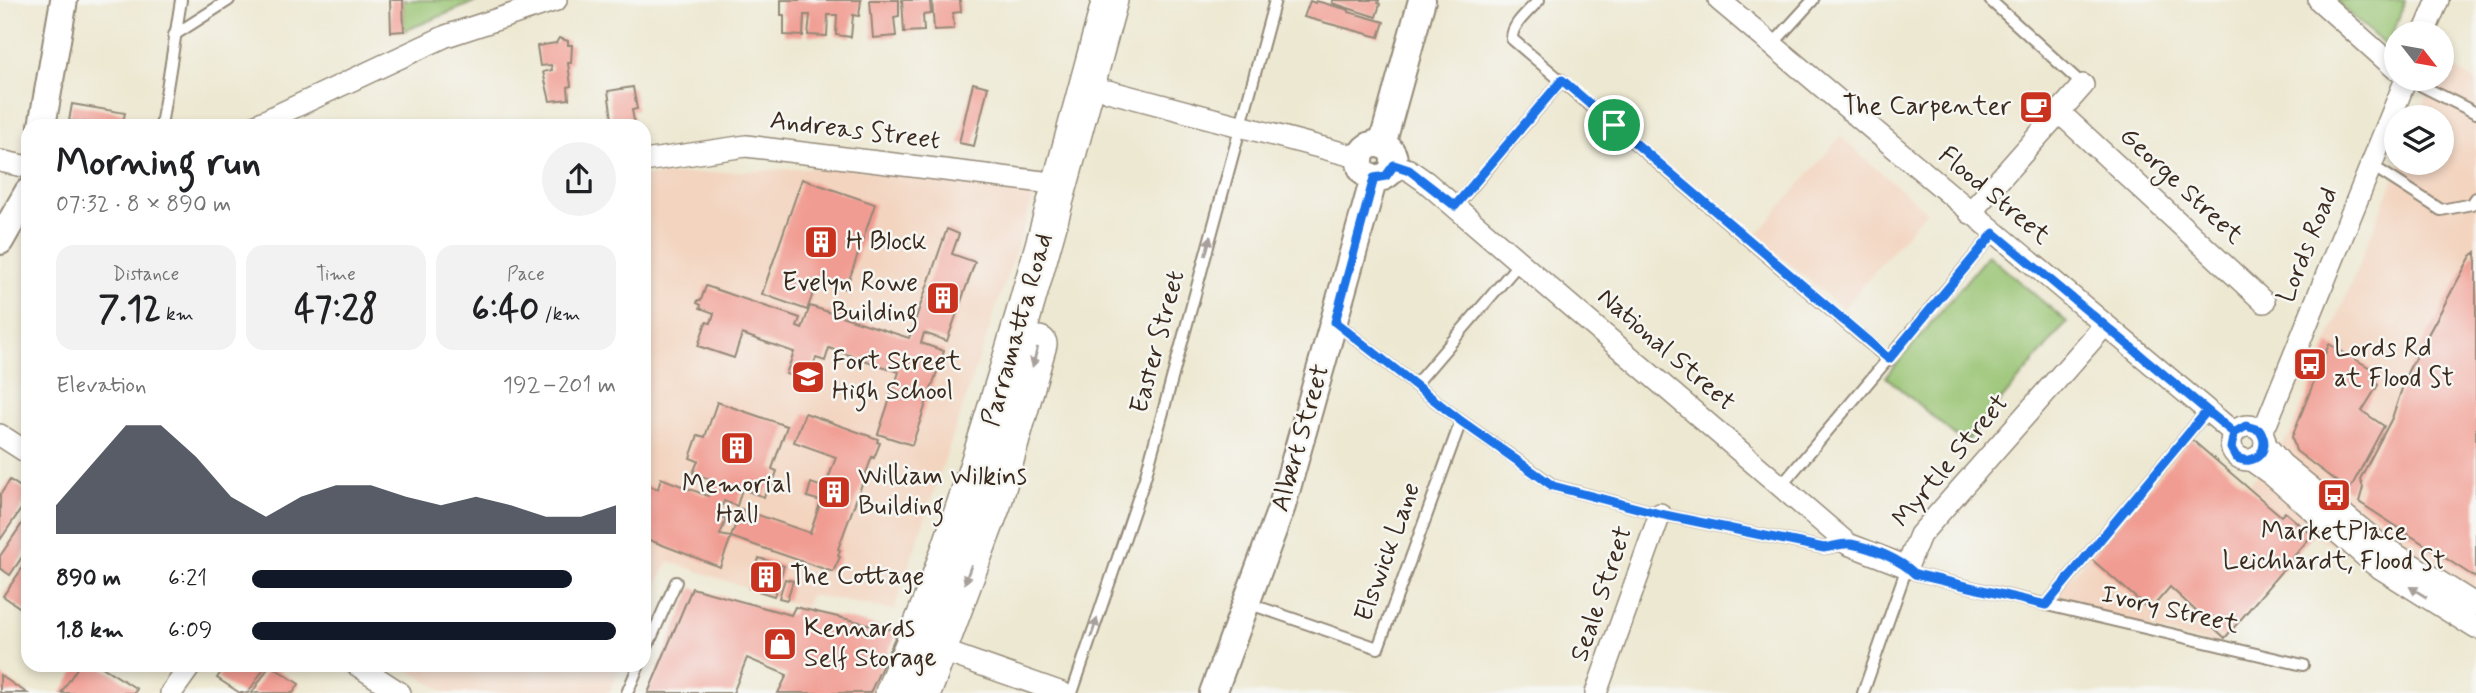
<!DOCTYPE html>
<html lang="en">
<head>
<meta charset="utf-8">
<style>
  :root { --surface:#fff; --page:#f2f2f2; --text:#202124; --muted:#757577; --accent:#111827 }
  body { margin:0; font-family:Mynerve,sans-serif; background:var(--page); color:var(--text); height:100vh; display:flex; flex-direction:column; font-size:26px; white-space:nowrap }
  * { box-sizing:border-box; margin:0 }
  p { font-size:23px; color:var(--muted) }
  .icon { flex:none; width:38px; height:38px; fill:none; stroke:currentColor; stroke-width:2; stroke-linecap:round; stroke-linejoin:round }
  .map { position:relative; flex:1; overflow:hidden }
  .panel { position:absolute; left:21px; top:119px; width:630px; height:553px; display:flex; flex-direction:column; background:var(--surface); border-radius:21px; box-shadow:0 4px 10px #0003 }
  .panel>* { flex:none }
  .needle { width:46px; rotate:121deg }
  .fabs { position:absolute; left:2384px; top:21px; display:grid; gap:14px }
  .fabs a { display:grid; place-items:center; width:70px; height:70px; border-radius:50%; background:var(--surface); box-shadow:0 4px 10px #0003; font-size:35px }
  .pin { position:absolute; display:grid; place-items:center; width:60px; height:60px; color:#fff; margin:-30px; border:4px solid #fff; border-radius:50%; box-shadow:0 2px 7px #0007 }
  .round { display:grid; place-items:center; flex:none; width:74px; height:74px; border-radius:37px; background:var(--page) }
  .headline { display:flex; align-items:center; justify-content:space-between; height:119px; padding:0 35px }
  h1 { font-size:38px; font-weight:800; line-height:52px }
  .metrics { display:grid; grid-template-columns:repeat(3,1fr); gap:10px; height:119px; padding:7px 35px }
  .metrics div { display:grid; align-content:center; border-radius:18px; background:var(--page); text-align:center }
  .metrics b { font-size:35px; font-weight:800 }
  .metrics small { font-size:19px; font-weight:400 }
  .metrics p { font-size:19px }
  .chart { height:196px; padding:14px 35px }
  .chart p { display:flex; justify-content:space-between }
  .chart svg { width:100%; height:126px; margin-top:7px; fill:var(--accent); opacity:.7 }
  ul { padding:0 35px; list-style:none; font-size:23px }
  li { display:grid; grid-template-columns:112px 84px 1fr; align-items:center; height:52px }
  li i { height:18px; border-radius:9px; background:var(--accent) }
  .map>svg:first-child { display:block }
  .built { fill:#f3d4bf }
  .green { fill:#97c371; stroke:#697648; stroke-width:2 }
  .building { fill:#f19c92 }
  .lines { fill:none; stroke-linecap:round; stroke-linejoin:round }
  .service-casing { stroke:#948978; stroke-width:14 }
  .minor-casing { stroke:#948978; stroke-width:24 }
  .tertiary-casing { stroke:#948978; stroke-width:30 }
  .trunk-casing { stroke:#948978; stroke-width:38 }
  .service { stroke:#fff; stroke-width:10 }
  .minor { stroke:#fff; stroke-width:21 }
  .tertiary { stroke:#fff; stroke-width:26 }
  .trunk { stroke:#fff; stroke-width:35 }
  .oneway { fill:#a79f9a }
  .route-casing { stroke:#fff; stroke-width:14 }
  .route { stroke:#1a73e8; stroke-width:9 }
  .labels { text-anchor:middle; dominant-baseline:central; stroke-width:5; stroke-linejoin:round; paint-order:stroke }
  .poi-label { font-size:26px; fill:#3b2a1e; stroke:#f6f6f2; text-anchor:start }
  .street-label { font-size:26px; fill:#3b2a1e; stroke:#f6f6f2 }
</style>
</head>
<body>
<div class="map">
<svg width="2476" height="693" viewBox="0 0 2476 693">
  <rect width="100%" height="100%" fill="#f6f6f2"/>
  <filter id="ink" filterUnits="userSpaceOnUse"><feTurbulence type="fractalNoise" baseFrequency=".0143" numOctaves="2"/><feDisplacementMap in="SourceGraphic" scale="14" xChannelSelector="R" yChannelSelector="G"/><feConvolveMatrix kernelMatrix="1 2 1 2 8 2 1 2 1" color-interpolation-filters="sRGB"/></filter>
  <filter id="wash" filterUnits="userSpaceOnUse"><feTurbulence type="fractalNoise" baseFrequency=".00686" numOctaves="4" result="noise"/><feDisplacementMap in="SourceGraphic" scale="28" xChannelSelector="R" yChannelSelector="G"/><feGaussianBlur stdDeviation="1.57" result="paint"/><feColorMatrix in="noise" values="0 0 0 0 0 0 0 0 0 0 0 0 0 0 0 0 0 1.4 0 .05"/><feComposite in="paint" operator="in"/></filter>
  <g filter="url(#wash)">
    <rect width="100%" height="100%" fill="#ede8d1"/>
    <g class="built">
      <path d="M 2442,60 L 2476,82 L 2476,628 L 2374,564 L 2312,535 L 2225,638 L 2214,644 L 2046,605 L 2191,436 L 2250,484 L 2289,436 L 2400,163 L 2441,163 L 2441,117 L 2418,117 L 2434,79 L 2441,79 Z"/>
      <path d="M 1840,137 L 1926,211 L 1843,309 L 1756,236 Z"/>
      <path d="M 837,167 L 1035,193 L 894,610 L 810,595 L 805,608 L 668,561 L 644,615 L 644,176 Z"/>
      <path d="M 401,665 L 622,665 L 609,693 L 446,693 Z"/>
    </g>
    <g class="green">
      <path d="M 403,0 L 480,0 L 404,31 Z"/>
      <path d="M 2335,0 L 2405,0 L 2388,48 Z"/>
      <path d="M 1988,255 L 2067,322 L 1965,444 L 1886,377 Z"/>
    </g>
    <g id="blocks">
      <g class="building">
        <path d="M 390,0 L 403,0 L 404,31 L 391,32 Z"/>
        <path d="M 781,0 L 861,0 L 859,16 L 853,15 L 851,37 L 836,35 L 837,15 L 828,15 L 827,36 L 808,35 L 810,15 L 804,15 L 803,36 L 784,35 L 784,15 L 781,15 Z"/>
        <path d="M 870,0 L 899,0 L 899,16 L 894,17 L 896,36 L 873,38 Z"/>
        <path d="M 902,0 L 930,0 L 931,14 L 923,15 L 924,31 L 904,32 Z"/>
        <path d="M 932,0 L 960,0 L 961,12 L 953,13 L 954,29 L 934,30 Z"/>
        <path d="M 1333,0 L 1379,0 L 1378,3 L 1380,4 L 1376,17 L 1332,3 Z"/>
        <path d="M 1310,1 L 1315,3 L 1316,1 L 1349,10 L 1349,12 L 1384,22 L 1379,37 L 1304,17 Z"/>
        <path d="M 559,38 L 568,41 L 568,45 L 572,45 L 571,63 L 568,63 L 571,86 L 568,87 L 569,99 L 550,101 L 543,72 L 552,70 L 551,65 L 540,66 L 537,46 L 556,43 Z"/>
        <path d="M 973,83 L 988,87 L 974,146 L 959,143 Z"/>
        <path d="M 633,87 L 637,109 L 632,110 L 635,126 L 613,126 L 608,91 Z"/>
        <path d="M 72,104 L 125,113 L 122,126 L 69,121 Z"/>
        <path d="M 802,179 L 875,204 L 846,289 L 818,279 L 807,310 L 762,294 Z"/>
        <path d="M 947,229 L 959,234 L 952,254 L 975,262 L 947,341 L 924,333 L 921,343 L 944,351 L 912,445 L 878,434 L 899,372 L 829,348 L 825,361 L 816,358 L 807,381 L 786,374 L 794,352 L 742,334 L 734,358 L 698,346 L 706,322 L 711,323 L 714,313 L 700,308 L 701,305 L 697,303 L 698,300 L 701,300 L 706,286 L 800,318 L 797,327 L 802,329 L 810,306 L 909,338 Z"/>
        <path d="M 2476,252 L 2476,578 L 2359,502 L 2363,487 L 2360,479 L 2392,418 L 2408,371 L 2471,256 Z"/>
        <path d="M 2329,344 L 2372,369 L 2374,382 L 2378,385 L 2362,411 L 2384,426 L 2349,491 L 2296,451 L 2292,437 Z"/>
        <path d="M 717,402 L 787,426 L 772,469 L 777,471 L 771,488 L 767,487 L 764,497 L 742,489 L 737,506 L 724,501 L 718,516 L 726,519 L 720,535 L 731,537 L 720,567 L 644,538 L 644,484 L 658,489 L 661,478 L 708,496 L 713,480 L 693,473 L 698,461 L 690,458 L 698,435 L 705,437 Z"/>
        <path d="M 805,413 L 878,439 L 877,442 L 880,443 L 874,458 L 872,457 L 838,549 L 840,550 L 838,556 L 840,557 L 833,572 L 731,537 L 741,509 L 810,533 L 821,501 L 807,497 L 811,483 L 825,488 L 836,457 L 794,442 Z"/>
        <path d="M 2191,439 L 2281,516 L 2285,512 L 2312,535 L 2225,638 L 2170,587 L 2150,610 L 2090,558 Z"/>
        <path d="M 10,480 L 28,492 L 28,499 L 0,540 L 0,495 Z"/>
        <path d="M 28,515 L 28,548 L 10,575 L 0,568 L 0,556 Z"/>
        <path d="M 759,558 L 784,566 L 774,596 L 749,588 Z"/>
        <path d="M 28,560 L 28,613 L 3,596 Z"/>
        <path d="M 785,579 L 793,581 L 787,600 L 779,598 Z"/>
        <path d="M 692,588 L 791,615 L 795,607 L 898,631 L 870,693 L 778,693 L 787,675 L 747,658 L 733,693 L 648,693 Z"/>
        <path d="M 79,665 L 99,665 L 137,689 L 134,693 L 61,693 Z"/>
        <path d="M 226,665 L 266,665 L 248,693 L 240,693 L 217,678 Z"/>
        <path d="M 270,665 L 299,684 L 293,693 L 252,693 Z"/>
        <path d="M 0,675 L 16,686 L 27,693 L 0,693 Z"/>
      </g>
    </g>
  </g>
  <g filter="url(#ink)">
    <use href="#blocks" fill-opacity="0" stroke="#948978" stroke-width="2"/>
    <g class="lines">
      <g class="service-casing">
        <g id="service">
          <path d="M 1539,0 C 1529,11 1511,25 1512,39 L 1889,360"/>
          <path d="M 1990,0 L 2083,85"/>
          <path d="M 174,35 L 229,0"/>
          <path d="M 1772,45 L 1813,0"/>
          <path d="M 2408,79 L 2476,113"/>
          <path d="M 161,126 L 181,0"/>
          <path d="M 2371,165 L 2441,210 L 2472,204 L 2476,198"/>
          <path d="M 1455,207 L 1562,80"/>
          <path d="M 1336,323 L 1461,421 L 1554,486 L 1660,514 L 1824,548 L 1846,544"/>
          <path d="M 1415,385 L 1521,261"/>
          <path d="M 1781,486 L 1994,233"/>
          <path d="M 1247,603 L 1378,648 L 1461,421"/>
          <path d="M 2046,605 L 2207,411"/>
          <path d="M 644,654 L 676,582"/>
          <path d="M 627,693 L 639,665"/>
          <path d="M 1072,693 L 1145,478 L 1275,0"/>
          <path d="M 1863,693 L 1907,567 L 1915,574 L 2303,665"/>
        </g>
      </g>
      <g class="minor-casing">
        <g id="minor">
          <path d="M 1719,0 L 2234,433"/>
          <path d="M 2319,0 L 2396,69"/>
          <path d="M 2424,33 L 2438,0"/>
          <path d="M 1108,91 L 1361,158"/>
          <path d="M 2059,112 L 2264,302"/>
          <path d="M 254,126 L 446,36 L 556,0"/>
          <path d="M 0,161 L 28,167"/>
          <path d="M 644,161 L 746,146 L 1060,184"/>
          <path d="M 1394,165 L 1409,170 L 1426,182 L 1848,544 L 1907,567 L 1920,535 L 2104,326"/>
          <path d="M 1970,213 L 2083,85"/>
          <circle cx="2248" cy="443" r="17"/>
          <path d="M 2259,430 L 2267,422 L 2406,79"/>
          <path d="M 0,435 L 28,453"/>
          <path d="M 2265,444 L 2282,464 L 2382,546 L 2476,605"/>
          <path d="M 2251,460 L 2272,475 L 2374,564 L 2476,628"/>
          <path d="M 940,650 L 1062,693"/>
          <path d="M 357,665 L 400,693"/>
          <path d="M 171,693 L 191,665"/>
          <path d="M 1596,693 L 1660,514"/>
        </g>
      </g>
      <g class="tertiary-casing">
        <g id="tertiary">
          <path d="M 42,126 L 64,0"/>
          <circle cx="1377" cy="161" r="17"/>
          <path d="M 1382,145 L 1422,0"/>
          <path d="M 0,241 L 28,192"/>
          <path d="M 1213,693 L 1282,506 L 1374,178"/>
        </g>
      </g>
      <g class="trunk-casing">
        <g id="trunk">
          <path d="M 893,693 C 906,660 921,628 933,595 C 1004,401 1056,199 1110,0"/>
          <path d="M 923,693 L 994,502 L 1039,344"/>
        </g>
      </g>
      <use href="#service" class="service"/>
      <use href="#minor" class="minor"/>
      <use href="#tertiary" class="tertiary"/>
      <use href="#trunk" class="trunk"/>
    </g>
    <defs><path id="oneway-solid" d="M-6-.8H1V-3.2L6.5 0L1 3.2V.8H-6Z" transform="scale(1.75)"/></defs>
    <g class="oneway">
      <use href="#oneway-solid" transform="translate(1208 246) rotate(-75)"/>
      <use href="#oneway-solid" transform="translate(1035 357) rotate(105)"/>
      <use href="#oneway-solid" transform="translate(968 574) rotate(110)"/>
      <use href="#oneway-solid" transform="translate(2418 592) rotate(-148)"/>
      <use href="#oneway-solid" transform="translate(1094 628) rotate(-71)"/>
    </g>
  </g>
  <g class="lines" filter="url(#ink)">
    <g class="route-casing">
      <path id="route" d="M 1614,125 L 1562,80 L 1455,206 L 1409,170 L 1394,165 L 1386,176 L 1374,178 L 1335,322 L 1461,421 L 1553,486 L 1660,514 L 1824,548 C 1832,547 1843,543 1851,544 C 1872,548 1900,559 1915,574 L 2046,605 L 2207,411 L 2234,433 L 2231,448 L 2236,457 C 2255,468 2273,448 2259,430 L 2246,426 L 2234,433 L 1994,233 L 1889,359 L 1614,125"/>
    </g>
    <use href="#route" class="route"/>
  </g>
  <defs>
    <g id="cafe-square" transform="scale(1.75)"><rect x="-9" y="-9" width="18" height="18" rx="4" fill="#c8321e" stroke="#f6f6f2"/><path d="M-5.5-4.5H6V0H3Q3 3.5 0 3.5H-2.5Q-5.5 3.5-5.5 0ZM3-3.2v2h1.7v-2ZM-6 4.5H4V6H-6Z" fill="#fff"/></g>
    <g id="building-square" transform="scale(1.75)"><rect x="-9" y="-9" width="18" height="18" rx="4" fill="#c8321e" stroke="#f6f6f2"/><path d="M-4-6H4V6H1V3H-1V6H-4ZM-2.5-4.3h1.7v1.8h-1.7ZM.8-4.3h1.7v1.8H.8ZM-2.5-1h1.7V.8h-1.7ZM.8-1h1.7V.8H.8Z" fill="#fff"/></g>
    <g id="bus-square" transform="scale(1.75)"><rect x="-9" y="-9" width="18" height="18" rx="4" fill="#c8321e" stroke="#f6f6f2"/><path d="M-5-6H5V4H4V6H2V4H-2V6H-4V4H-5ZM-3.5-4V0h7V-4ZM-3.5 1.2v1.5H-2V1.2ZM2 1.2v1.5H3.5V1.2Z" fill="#fff"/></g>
    <g id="school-square" transform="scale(1.75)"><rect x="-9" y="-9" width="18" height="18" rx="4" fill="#c8321e" stroke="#f6f6f2"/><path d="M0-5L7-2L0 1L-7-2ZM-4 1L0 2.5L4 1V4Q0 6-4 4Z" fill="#fff"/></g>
    <g id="shop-square" transform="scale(1.75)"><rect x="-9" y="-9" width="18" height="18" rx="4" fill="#c8321e" stroke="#f6f6f2"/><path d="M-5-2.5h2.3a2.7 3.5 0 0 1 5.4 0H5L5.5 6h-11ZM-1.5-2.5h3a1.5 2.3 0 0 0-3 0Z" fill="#fff"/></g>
  </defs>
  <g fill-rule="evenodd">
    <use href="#cafe-square" x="2036" y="107"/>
    <use href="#building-square" x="821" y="242"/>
    <use href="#building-square" x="943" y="298"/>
    <use href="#bus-square" x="2310" y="364"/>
    <use href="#school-square" x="808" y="377"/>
    <use href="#building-square" x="737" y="448"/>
    <use href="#building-square" x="834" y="492"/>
    <use href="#bus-square" x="2334" y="495"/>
    <use href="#building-square" x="766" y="577"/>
    <use href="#shop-square" x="780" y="644"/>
  </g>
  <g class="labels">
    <g class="poi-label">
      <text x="2011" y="107" text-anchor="end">The Carpenter</text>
      <text x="846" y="242">H Block</text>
      <text x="918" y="283" text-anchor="end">Evelyn Rowe<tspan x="918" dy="30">Building</tspan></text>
      <text x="2334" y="349">Lords Rd<tspan x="2334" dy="30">at Flood St</tspan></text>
      <text x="832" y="362">Fort Street<tspan x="832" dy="30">High School</tspan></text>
      <text x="858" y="477">William Wilkins<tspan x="858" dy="30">Building</tspan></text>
      <text x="737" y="485" text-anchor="middle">Memorial<tspan x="737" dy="30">Hall</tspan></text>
      <text x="2334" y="532" text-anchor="middle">MarketPlace<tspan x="2334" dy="30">Leichhardt, Flood St</tspan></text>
      <text x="790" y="577">The Cottage</text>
      <text x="804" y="629">Kennards<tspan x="804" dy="30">Self Storage</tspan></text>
    </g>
    <g class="street-label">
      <text transform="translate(855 131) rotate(7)">Andreas Street</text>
      <text transform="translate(2181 186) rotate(43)">George Street</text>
      <text transform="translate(1994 196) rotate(40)">Flood Street</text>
      <text transform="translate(2308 245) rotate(-68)">Lords Road</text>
      <text transform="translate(1018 330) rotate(-74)">Parramatta Road</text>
      <text transform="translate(1158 342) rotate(-75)">Easter Street</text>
      <text transform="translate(1666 350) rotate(41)">National Street</text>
      <text transform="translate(1301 438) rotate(-74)">Albert Street</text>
      <text transform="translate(1951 461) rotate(-50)">Myrtle Street</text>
      <text transform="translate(1388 552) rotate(-70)">Elswick Lane</text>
      <text transform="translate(1602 594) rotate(-71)">Seale Street</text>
      <text transform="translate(2170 610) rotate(13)">Ivory Street</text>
    </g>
  </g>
</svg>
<div class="fabs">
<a><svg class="needle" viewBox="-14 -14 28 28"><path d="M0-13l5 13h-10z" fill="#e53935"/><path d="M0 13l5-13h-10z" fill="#757577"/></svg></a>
<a><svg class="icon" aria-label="layers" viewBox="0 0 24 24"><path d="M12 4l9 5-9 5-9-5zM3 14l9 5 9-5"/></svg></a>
</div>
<div class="pin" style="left:1614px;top:125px;background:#1e9e55"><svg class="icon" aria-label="arrive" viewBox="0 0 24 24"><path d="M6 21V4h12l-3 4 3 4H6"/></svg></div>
<section class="panel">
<div class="headline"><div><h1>Morning run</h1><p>07:32 · 8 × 890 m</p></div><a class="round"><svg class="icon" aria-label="share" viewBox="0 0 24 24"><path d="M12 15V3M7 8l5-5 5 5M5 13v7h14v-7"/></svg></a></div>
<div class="metrics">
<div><p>Distance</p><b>7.12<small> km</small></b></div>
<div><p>Time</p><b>47:28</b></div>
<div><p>Pace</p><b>6:40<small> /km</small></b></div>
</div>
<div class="chart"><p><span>Elevation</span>192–201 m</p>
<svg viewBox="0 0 160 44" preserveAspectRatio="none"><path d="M0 44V34L10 20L20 6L30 6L40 17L50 31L60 38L70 31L80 27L90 27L100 31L110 34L120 31L130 34L140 38L150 38L160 34V44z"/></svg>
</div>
<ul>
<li><b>890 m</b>6:21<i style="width:88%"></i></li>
<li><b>1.8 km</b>6:09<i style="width:100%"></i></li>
</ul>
</section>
</div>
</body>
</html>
